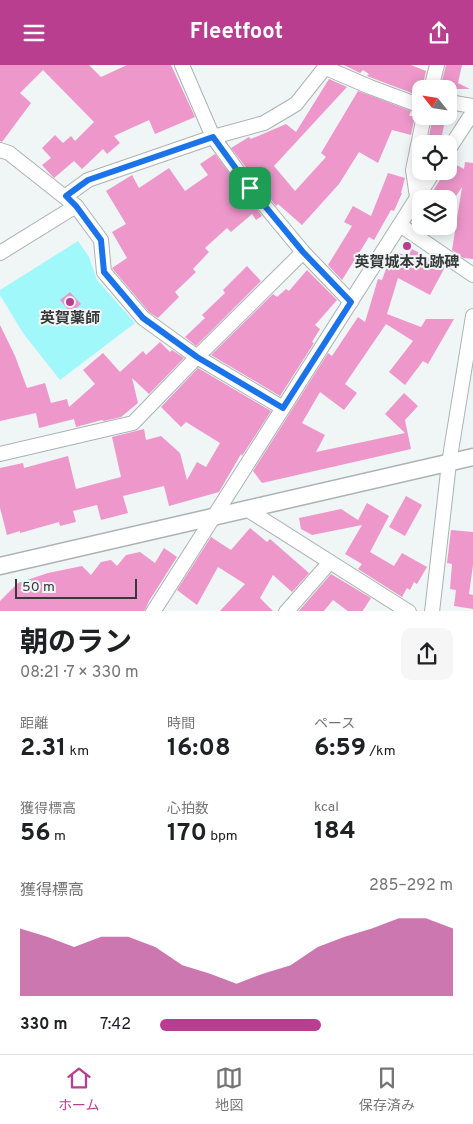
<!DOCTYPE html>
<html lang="ja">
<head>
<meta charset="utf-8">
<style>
  :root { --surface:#fff; --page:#f6f6f6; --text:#202124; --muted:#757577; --line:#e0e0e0; --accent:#b93e90 }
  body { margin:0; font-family:Overpass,"Noto Sans JP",sans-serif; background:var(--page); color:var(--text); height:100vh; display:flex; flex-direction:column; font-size:19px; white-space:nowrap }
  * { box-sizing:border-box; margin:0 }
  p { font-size:16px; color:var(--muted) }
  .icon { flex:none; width:28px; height:28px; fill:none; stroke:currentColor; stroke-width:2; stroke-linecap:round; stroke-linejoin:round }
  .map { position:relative; height:546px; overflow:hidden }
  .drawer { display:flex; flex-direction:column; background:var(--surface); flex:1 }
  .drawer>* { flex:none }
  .needle { width:32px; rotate:300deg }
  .controls { position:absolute; left:412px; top:15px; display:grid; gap:10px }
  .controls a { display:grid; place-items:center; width:45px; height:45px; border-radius:10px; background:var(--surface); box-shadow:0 2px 12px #0003; font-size:25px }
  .scale { position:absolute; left:15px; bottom:12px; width:122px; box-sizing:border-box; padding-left:5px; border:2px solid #373939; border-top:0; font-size:14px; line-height:18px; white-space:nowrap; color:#373939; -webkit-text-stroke:4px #f0f6f6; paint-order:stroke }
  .pin { position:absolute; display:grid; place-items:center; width:42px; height:42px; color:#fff; margin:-21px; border-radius:10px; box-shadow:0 2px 8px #0006 }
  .round { display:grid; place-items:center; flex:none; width:52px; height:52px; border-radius:10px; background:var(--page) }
  .headline { display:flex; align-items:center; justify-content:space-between; height:85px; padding:0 20px }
  h1 { font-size:28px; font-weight:700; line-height:38px }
  .stats { display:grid; grid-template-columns:repeat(3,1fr); gap:8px; height:85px; padding:5px 20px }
  .stats div { display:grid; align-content:center }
  .stats b { font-size:25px; font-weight:700 }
  .stats small { font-size:14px; font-weight:400 }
  .stats p { font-size:14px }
  .chart { height:140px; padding:10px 20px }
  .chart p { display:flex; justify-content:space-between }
  .chart svg { width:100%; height:90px; margin-top:5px; fill:var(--accent); opacity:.7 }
  ul { padding:0 20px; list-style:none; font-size:16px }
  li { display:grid; grid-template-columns:80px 60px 1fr; align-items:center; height:38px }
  li i { height:12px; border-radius:6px; background:var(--accent) }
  header { display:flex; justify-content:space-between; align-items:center; height:65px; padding:0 20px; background:var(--accent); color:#fff; font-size:22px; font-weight:700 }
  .dock { display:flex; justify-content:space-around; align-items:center; height:70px; border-top:1px solid var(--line); background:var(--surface); font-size:14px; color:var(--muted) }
  .dock a { display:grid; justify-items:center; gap:2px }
  .dock .current { color:var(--accent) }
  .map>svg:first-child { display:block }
  .green { fill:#a1f8fb }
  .building { fill:#ed97cb }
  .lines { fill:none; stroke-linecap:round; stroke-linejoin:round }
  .minor-casing { stroke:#acb2b2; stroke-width:16 }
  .tertiary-casing { stroke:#acb2b2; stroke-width:19 }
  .minor { stroke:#fff; stroke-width:14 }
  .tertiary { stroke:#fff; stroke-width:16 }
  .route-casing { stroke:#fff; stroke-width:10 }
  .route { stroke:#1a73e8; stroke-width:6 }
  .poi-dot { fill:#b93e90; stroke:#f0f6f6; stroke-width:2 }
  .labels { text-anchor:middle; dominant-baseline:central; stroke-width:4; stroke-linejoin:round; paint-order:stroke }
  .poi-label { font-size:15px; font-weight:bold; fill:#373939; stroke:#f0f6f6 }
</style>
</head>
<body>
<header><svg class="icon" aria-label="menu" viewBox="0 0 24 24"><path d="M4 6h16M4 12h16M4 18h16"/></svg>Fleetfoot<svg class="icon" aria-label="share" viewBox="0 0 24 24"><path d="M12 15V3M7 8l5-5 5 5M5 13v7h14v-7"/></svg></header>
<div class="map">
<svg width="473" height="547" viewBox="0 0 473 547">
  <rect width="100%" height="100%" fill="#f0f6f6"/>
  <path class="green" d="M 78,176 L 89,192 L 97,215 L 135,258 L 60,315 L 23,268 L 0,230 L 0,225 Z"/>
  <g class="building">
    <path d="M 0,0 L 89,0 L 101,12 L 127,0 L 171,0 L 195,52 L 155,69 L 149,55 L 114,71 L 120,78 L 107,89 L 103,84 L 82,104 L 74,96 L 54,113 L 42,100 L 51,93 L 42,83 L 55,70 L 63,78 L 71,71 L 75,76 L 94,57 L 43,5 L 20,28 L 31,38 L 2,77 L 0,76 Z"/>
    <path d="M 344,0 L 411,0 L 426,6 L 422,24 L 419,24 L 417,30 L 367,11 L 369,9 L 363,5 L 360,8 Z"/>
    <path d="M 446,0 L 462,0 L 458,18 L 470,24 L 440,24 Z"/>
    <path d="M 329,14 L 347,22 L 274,101 L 295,126 L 326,92 L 321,88 L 358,26 L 411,46 L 409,51 L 415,51 L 411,70 L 392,65 L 378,98 L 359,87 L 339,119 L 302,160 L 278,139 L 276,141 L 231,83 L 249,72 L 251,74 L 286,59 L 296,67 Z"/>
    <path d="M 433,51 L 446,51 L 442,70 L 437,79 L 432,79 L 428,76 Z"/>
    <path d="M 215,89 L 262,151 L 256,155 L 252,149 L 231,167 L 227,163 L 205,183 L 209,187 L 193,204 L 196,207 L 175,227 L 179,232 L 158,253 L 149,247 L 112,203 L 127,193 L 112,167 L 126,159 L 106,126 L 132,110 L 139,123 L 169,103 L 185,126 L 208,110 L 200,99 Z"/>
    <path d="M 451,97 L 464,104 L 465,97 L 473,98 L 473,194 L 463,193 L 452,185 L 462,122 L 454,134 L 428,134 L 443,110 L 446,106 L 449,106 L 449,101 Z"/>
    <path d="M 388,108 L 405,113 L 401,128 L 402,128 L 394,146 L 391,145 L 374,175 L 369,172 L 342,215 L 328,200 L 352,161 L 344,157 L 353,141 L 371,151 Z"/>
    <path d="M 412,184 L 445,202 L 430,230 L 398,213 L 387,249 L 421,262 L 426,254 L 454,254 L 428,299 L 423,296 L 405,320 L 389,307 L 413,276 L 386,259 L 345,319 L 357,328 L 344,345 L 320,327 L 302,358 L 325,370 L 316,387 L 405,368 L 385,349 L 404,328 L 418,341 L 405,355 L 411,384 L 262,418 L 253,406 L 328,288 L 332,291 L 358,252 L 365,257 L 378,214 L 382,215 L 389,196 L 395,187 L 408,191 Z"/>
    <path d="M 247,201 L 261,216 L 196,281 L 185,272 L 205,253 L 202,250 L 225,228 L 223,225 Z"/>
    <path d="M 307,205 L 337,235 L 315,260 L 320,264 L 312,277 L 314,278 L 280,331 L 211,290 L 273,229 L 277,232 L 286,224 L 289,226 Z"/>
    <path d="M 70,227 L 81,239 L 71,248 L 60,235 Z"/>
    <path d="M 0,260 L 15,291 L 27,323 L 45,318 L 51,338 L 67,334 L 69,342 L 95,319 L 83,305 L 103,288 L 120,307 L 143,286 L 146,290 L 160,277 L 170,287 L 172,285 L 184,293 L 149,329 L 132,313 L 138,338 L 121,352 L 104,356 L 102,355 L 76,362 L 74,354 L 39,363 L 36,348 L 0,356 Z"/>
    <path d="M 198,303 L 271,346 L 242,391 L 241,389 L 219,427 L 169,441 L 164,421 L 123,431 L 128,448 L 101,455 L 97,440 L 73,446 L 76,457 L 60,461 L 59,457 L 20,468 L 20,466 L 7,470 L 0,443 L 0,403 L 23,398 L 24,403 L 68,391 L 76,424 L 121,412 L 112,372 L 144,364 L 146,375 L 161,371 L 180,388 L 187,415 L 197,397 L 206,402 L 220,378 L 186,357 L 181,362 L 161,342 Z"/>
    <path d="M 406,431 L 422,440 L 405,471 L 389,462 Z"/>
    <path d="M 367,438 L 389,451 L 370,487 L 394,501 L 402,488 L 427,502 L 417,519 L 414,517 L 410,525 L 407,523 L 402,532 L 358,504 L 362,499 L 345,489 L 362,460 L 312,470 L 301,464 L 299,453 L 341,444 L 358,455 Z"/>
    <path d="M 250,463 L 267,477 L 270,474 L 309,508 L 292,527 L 273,510 L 260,533 L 274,547 L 219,547 L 245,519 L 218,502 L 197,540 L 177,525 L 211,472 L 231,485 Z"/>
    <path d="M 451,465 L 473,467 L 473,500 L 469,529 L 473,530 L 473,544 L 454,541 L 456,525 L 450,524 L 452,499 L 447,498 Z"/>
    <path d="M 164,483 L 177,492 L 149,536 L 144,547 L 0,547 L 0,536 L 18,518 L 48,508 L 82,501 L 91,510 L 101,497 L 111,495 L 117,501 L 126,490 L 140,487 L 155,498 Z"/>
    <path d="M 331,509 L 371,533 L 362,547 L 349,547 L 333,535 L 323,547 L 298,547 Z"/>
  </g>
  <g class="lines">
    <g class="minor-casing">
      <g id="minor">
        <path d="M 182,0 L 213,72 L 250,123 L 303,187 L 351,237"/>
        <path d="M 326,3 L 370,22 L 421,41"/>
        <path d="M 431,24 L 437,0"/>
        <path d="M 449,37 L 473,41"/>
        <path d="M 449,84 L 473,47"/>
        <path d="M 0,85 L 9,88 L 76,141 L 101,175 L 104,207 L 143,253 L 197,292 L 283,343"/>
        <path d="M 66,131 L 88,115 L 213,72 L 264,58 L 296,39 L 327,0"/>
        <path d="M 417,132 L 413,105 L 424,51"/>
        <path d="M 400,160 L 473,210"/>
        <path d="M 0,188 L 76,141"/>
        <path d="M 0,389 L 133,358 L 197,292 L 303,187"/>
        <path d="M 248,445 L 409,547"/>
        <path d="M 153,547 L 434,106"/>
        <path d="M 286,547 L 330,497"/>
        <path d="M 432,547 L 449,398 L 473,251"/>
      </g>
    </g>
    <g class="tertiary-casing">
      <path id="tertiary" d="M 0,501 L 473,392"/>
    </g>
    <use href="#minor" class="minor"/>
    <use href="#tertiary" class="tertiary"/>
  </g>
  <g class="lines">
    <g class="route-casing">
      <path id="route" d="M 213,72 L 250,123 L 303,187 L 351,237 L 283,343 L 197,292 L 143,253 L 104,207 L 101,175 L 76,141 L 66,131 L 88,115 Z"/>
    </g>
    <use href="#route" class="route"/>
  </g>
  <g class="poi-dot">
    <circle cx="407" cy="181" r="5"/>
    <circle cx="70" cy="237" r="5"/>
  </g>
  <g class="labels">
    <g class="poi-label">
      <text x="407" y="198">英賀城本丸跡碑</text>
      <text x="70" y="254">英賀薬師</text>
    </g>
  </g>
</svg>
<div class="controls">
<a><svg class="needle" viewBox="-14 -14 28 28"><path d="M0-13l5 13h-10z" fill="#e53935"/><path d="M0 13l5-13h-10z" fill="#757577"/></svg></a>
<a><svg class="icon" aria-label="locate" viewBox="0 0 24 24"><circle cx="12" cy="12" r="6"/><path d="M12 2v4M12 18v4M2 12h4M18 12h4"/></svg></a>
<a><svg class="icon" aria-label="layers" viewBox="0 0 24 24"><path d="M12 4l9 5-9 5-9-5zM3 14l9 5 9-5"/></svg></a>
</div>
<div class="scale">50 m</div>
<div class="pin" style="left:250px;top:123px;background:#1e9e55"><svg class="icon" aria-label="arrive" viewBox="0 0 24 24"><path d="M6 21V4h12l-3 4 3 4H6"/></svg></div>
</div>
<section class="drawer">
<div class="headline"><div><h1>朝のラン</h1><p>08:21 · 7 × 330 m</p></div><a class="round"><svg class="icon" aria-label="share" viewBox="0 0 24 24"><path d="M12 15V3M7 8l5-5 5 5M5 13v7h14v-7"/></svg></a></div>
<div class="stats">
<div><p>距離</p><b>2.31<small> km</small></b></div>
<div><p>時間</p><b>16:08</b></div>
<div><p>ペース</p><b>6:59<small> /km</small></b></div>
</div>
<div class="stats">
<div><p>獲得標高</p><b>56<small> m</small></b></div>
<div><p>心拍数</p><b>170<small> bpm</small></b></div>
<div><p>kcal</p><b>184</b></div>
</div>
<div class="chart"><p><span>獲得標高</span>285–292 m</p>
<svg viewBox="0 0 160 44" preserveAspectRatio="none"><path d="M0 44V11L10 15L20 20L30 15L40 15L50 20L60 29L70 33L80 38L90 33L100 29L110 20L120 15L130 11L140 6L150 6L160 11V44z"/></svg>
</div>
<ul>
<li><b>330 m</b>7:42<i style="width:55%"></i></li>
</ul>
</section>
<nav class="dock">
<a class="current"><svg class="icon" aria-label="home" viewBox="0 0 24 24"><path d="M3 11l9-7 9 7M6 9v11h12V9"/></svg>ホーム</a>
<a><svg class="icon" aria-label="map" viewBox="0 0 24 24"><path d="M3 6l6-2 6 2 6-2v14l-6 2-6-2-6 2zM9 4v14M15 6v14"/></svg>地図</a>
<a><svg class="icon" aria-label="saved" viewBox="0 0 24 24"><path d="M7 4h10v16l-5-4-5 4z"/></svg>保存済み</a>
</nav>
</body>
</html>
